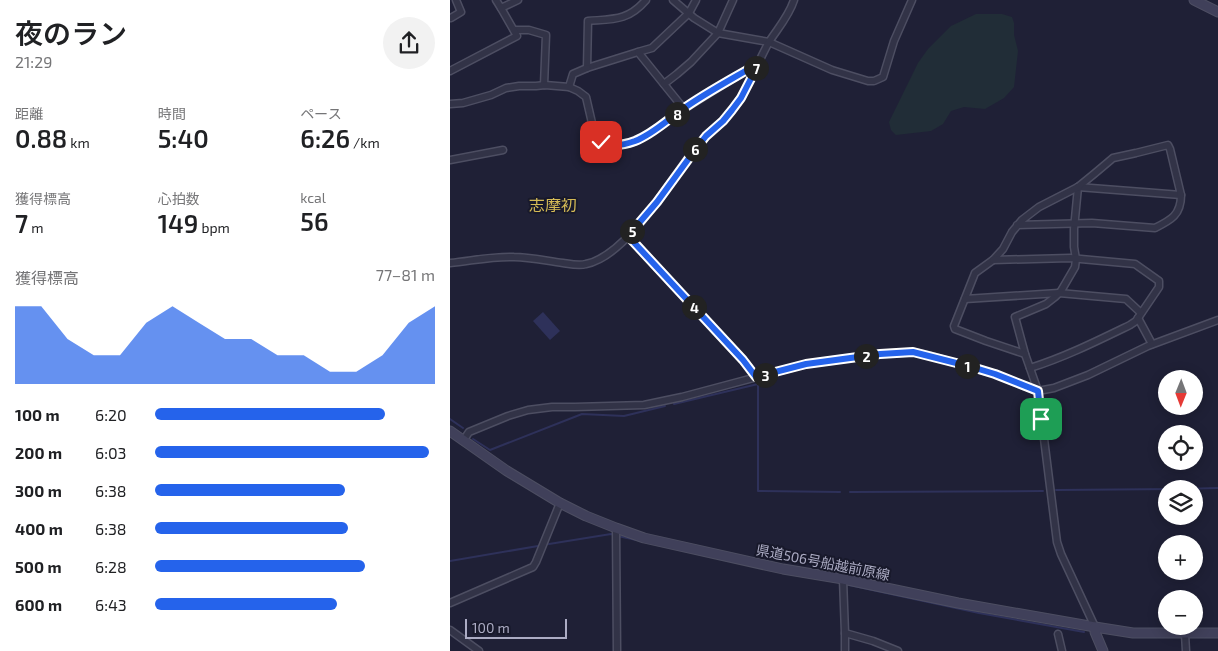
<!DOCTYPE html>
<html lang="ja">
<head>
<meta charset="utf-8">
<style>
  :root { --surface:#fff; --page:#f2f2f2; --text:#202124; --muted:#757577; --accent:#2563eb }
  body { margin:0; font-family:"Exo 2","Noto Sans JP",sans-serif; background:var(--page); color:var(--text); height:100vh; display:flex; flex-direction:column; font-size:19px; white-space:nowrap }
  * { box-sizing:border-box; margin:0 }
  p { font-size:16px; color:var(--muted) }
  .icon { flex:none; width:28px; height:28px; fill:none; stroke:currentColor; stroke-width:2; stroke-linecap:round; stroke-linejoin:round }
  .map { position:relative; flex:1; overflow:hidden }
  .drawer { display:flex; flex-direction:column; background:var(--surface); width:450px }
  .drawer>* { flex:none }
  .needle { width:32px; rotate:181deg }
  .tools { position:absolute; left:708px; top:370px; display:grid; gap:10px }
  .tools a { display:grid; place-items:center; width:45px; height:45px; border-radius:50%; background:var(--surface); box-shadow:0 2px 12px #0003; font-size:25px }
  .scale { position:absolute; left:15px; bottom:12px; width:102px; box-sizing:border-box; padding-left:5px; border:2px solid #acacc4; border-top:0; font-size:14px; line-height:18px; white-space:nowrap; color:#acacc4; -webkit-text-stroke:4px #18192b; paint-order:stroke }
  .pin { position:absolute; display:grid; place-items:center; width:42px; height:42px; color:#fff; margin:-21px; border-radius:10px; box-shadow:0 2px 8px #0006 }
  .km { position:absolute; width:25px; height:25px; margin:-12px; border-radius:50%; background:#222; color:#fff; font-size:14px; line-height:25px; text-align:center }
  .round { display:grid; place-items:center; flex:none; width:52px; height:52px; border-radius:26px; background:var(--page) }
  .headline { display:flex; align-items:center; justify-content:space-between; height:85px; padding:0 15px }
  h1 { font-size:28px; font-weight:600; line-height:38px }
  .figures { display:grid; grid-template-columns:repeat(3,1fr); gap:8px; height:85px; padding:5px 15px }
  .figures div { display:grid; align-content:center }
  .figures b { font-size:25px; font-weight:600 }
  .figures small { font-size:14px; font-weight:400 }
  .figures p { font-size:14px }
  .chart { height:140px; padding:10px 15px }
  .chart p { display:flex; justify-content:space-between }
  .chart svg { width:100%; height:90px; margin-top:5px; fill:var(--accent); opacity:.7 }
  ul { padding:0 15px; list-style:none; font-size:16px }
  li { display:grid; grid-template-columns:80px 60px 1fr; align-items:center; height:38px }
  li i { height:12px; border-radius:6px; background:var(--accent) }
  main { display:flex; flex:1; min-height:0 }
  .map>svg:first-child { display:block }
  .green { fill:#212d37 }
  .water { fill:#2e315a }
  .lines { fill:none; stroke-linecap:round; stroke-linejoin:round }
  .stream { stroke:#2e315a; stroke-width:2 }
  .street-casing { stroke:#4d4e62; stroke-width:9 }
  .secondary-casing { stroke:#4d4e62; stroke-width:11 }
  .street { stroke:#323347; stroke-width:6 }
  .secondary { stroke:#40405a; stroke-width:9 }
  .route-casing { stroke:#fff; stroke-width:10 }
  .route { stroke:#2563eb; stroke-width:6 }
  .labels { text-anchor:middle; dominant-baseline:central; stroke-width:4; stroke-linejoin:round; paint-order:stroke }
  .street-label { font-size:14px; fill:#acacc4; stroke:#18192b }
  .quarter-label { font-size:16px; fill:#d5bb56; stroke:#18192b }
</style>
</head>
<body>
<main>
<section class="drawer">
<div class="headline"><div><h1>夜のラン</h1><p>21:29</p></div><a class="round"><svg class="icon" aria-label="share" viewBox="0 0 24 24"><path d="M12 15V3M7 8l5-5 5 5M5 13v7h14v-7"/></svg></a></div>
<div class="figures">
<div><p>距離</p><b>0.88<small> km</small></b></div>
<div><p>時間</p><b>5:40</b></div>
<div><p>ペース</p><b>6:26<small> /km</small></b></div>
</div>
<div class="figures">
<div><p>獲得標高</p><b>7<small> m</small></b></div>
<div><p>心拍数</p><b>149<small> bpm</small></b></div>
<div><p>kcal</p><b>56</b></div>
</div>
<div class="chart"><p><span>獲得標高</span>77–81 m</p>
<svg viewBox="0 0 160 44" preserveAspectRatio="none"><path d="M0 44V6L10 6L20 22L30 30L40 30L50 14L60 6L70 14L80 22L90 22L100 30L110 30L120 38L130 38L140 30L150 14L160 6V44z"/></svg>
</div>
<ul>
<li><b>100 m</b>6:20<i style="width:82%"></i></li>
<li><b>200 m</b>6:03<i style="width:98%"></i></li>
<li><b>300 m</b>6:38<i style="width:68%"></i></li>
<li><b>400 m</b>6:38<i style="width:69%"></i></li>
<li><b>500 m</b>6:28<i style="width:75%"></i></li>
<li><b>600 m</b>6:43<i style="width:65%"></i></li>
</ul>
</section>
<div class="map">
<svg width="768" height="651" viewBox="0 0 768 651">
  <rect width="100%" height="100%" fill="#1f2036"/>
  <path class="green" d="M 526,14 L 552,14 L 562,17 L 564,23 L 564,35 L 568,51 L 564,87 L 554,98 L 535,109 L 514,107 L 501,111 L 493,124 L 481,131 L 446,135 L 441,130 L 439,122 L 468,63 L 478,49 L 501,26 Z"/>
  <path class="water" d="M 93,312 L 110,331 L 100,340 L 83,321 Z"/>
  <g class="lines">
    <g class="stream">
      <path d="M 224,404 L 308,384 L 308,491 L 390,492"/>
      <path d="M 0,419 L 13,428"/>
      <path d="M 23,439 L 40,450 L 132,414 L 174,416 L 215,406"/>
      <path d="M 730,489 L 768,488"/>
      <path d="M 606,490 L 724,489"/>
      <path d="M 400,492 L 593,491"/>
      <path d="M 168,536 L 191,541"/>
      <path d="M 99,544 L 161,534 L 164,535"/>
      <path d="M 0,561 L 88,546"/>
      <path d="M 399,585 L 529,613 L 634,632"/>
    </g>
    <g class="street-casing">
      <g id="street">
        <path d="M 46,0 L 51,8 L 68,0"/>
        <path d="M 196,0 C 178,21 163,19 138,21 L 137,68 L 188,52 L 234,109"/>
        <path d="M 223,0 L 244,18 L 268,33 L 319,42 L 382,70 L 418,81 L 424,81 L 433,77 L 444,41 L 462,0"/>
        <path d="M 1,18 L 11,12 L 6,0"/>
        <path d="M 64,30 L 79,30 L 96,35 L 94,85"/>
        <path d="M 188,52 L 202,48 L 239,13 L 246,0"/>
        <path d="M 0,71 L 67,36 L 51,8"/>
        <path d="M 214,84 L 227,74 L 241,62 L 268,33 L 283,0"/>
        <path d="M 119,87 L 123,74 L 137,68"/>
        <path d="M 0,104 L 13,103 L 41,95 L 56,88 L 69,86 L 86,86 L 95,85 L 119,87 L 128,91 L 136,97 L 145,136 L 151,142 L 157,145 L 168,145 L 183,142 L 197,135 L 234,109 L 308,63"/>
        <path d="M 0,160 L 53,150"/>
        <path d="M 628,187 L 624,229 L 624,247 L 626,259 L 625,267 L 611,291 L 605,297 L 596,304 L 565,317 L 575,354 L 588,391 L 607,542 L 611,554 L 645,627"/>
        <path d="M 628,187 L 731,195"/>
        <path d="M 567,225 L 642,223 L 705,228 C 721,220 731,215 731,195 L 720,149 L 718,145 L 686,153 L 663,158 L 644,174 L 628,187 L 589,207 L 572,220 L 562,232 L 553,249 L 543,260 L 525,273 L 504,326 L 505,329 L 536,341 L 575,354"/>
        <path d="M 178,236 L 293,360 L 306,377"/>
        <path d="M 543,260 L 620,258 L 685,264 L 709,281 L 709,287 L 686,321 L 680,325 C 647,341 615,357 580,368"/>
        <path d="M 0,263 C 21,261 43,256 64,257 C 80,257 97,261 113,263 C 120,264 129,266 136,264 C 177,256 219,182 244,150 C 255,136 270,126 281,112 C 298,91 306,65 319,42 C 328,28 339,16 344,0"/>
        <path d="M 515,299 L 609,293 L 676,299 L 691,313"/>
        <path d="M 688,318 L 702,344"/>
        <path d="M 13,441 L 19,432 L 58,416 L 78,410 L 102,407 L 125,407 L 194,405 L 232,397 L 356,364 L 430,354 L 463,352 L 481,356 L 545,374 L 588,391 L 604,388 L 638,375 L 698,346 L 768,320"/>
        <path d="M 166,528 L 167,651"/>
        <path d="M 393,579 L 395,633 L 423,641 L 448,651"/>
        <path d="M 0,603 L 83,567 L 86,562 L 110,503"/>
        <path d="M 0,630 L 29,651"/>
        <path d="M 608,634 L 612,651"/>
        <path d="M 735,634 L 736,651"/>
        <path d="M 395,651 L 395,633"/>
      </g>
    </g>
    <g class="secondary-casing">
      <g id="secondary">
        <path d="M 744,0 L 768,12"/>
        <path d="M 0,431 L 57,471 L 110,503 L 136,516 L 166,528 L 194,538 L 333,569 L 393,579 L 508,603 L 645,627 L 683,633 L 768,633"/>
        <path d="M 645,627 L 645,632 L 653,651"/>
      </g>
    </g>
    <use href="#street" class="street"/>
    <use href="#secondary" class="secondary"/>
  </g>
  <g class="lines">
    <g class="route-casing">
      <path id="route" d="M 151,142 C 161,147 174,145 185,141 C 203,134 217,120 233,109 C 257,92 284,78 309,63 L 291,98 L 282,110 L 273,121 L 256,136 L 245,150 L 207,202 L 178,236 L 293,360 L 306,377 L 356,364 L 430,354 L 463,352 L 522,367 L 545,374 L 588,391 L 591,419"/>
    </g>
    <use href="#route" class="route"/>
  </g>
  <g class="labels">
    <g class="street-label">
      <text transform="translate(373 562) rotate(11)">県道506号船越前原線</text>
    </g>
    <g class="quarter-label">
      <text x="103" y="204">志摩初</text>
    </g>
  </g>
</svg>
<div class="tools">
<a><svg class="needle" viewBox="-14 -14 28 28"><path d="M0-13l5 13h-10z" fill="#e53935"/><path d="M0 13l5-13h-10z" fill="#757577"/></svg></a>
<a><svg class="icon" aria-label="locate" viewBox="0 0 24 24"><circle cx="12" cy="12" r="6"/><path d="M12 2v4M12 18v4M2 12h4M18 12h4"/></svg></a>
<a><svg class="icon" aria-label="layers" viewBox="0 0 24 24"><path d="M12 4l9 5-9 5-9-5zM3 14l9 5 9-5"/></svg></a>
<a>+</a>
<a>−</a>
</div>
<div class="scale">100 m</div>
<div class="pin" style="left:591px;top:419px;background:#1e9e55"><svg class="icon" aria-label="arrive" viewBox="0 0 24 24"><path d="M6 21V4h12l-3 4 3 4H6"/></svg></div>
<div class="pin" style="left:151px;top:142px;background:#d93025"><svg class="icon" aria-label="check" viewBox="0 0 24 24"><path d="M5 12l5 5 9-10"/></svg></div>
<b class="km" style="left:517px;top:366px">1</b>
<b class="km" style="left:416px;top:356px">2</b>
<b class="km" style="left:315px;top:375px">3</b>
<b class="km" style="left:244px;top:307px">4</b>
<b class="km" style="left:182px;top:231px">5</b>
<b class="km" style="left:245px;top:149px">6</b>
<b class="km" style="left:306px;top:68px">7</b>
<b class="km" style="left:227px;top:114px">8</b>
</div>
</main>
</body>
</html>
